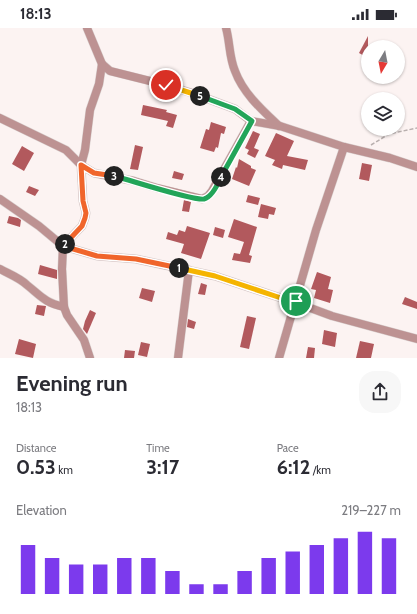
<!DOCTYPE html>
<html lang="en">
<head>
<meta charset="utf-8">
<style>
  :root { --surface:#fff; --page:#f7f7f7; --text:#2b2b33; --muted:#7c7c81; --accent:#7c3aed }
  body { margin:0; font-family:Cabin,sans-serif; background:var(--page); color:var(--text); height:100vh; display:flex; flex-direction:column; font-size:15px; white-space:nowrap }
  * { box-sizing:border-box; margin:0 }
  p { font-size:13px; color:var(--muted) }
  .icon { flex:none; width:22px; height:22px; fill:none; stroke:currentColor; stroke-width:2; stroke-linecap:round; stroke-linejoin:round }
  .map { position:relative; height:330px; overflow:hidden }
  .side { display:flex; flex-direction:column; background:var(--surface); flex:1 }
  .side>* { flex:none }
  .needle { width:26px; rotate:190deg }
  .buttons { position:absolute; left:361px; top:12px; display:grid; gap:8px }
  .buttons a { display:grid; place-items:center; width:44px; height:44px; border-radius:50%; background:var(--surface); box-shadow:0 1px 3px #0004; font-size:20px }
  .pin { position:absolute; display:grid; place-items:center; width:34px; height:34px; color:#fff; margin:-17px; border:2px solid #fff; border-radius:50%; box-shadow:0 1px 4px #0007 }
  .km { position:absolute; width:20px; height:20px; margin:-10px; border-radius:50%; background:#222; color:#fff; font-size:11px; line-height:20px; text-align:center }
  .round { display:grid; place-items:center; flex:none; width:42px; height:42px; border-radius:16px; background:var(--page) }
  .head { display:flex; align-items:center; justify-content:space-between; height:68px; padding:0 16px }
  h1 { font-size:22px; font-weight:700; line-height:30px }
  .figures { display:grid; grid-template-columns:repeat(3,1fr); gap:6px; height:68px; padding:4px 16px }
  .figures div { display:grid; align-content:center }
  .figures b { font-size:20px; font-weight:700 }
  .figures small { font-size:11px; font-weight:400 }
  .figures p { font-size:11px }
  .chart { height:112px; padding:8px 16px }
  .chart p { display:flex; justify-content:space-between }
  .chart svg { width:100%; height:72px; margin-top:4px; stroke:var(--accent); stroke-width:6 }
  .status { display:flex; justify-content:space-between; align-items:center; height:28px; padding:0 20px; background:var(--surface); direction:ltr }
  .status svg { height:11px; fill:currentColor }
  .map>svg:first-child { display:block }
  .building { fill:#b2595d }
  .lines { fill:none; stroke-linecap:round; stroke-linejoin:round }
  .minor-casing { stroke:#d8cfce; stroke-width:9 }
  .path { stroke:#b8afae; stroke-width:1.5; stroke-dasharray:4 2; stroke-linecap:butt }
  .minor { stroke:#bd9292; stroke-width:8 }
  .split-1-casing { stroke:#fff; stroke-width:8 }
  .split-2-casing { stroke:#fff; stroke-width:8 }
  .split-3-casing { stroke:#fff; stroke-width:8 }
  .split-4-casing { stroke:#fff; stroke-width:8 }
  .split-5-casing { stroke:#fff; stroke-width:8 }
  .split-6-casing { stroke:#fff; stroke-width:8 }
  .split-1 { stroke:#f5b400; stroke-width:5 }
  .split-2 { stroke:#f0652b; stroke-width:5 }
  .split-3 { stroke:#f0652b; stroke-width:5 }
  .split-4 { stroke:#22a559; stroke-width:5 }
  .split-5 { stroke:#22a559; stroke-width:5 }
  .split-6 { stroke:#f5b400; stroke-width:5 }
</style>
</head>
<body>
<div class="status"><b>18:13</b><svg viewBox="0 0 49 12"><path d="M0 12V9h3v3zM5 12V6h3v6zM10 12V3h3v9zM15 12V0h3v12zM26 1h20v11H26zM47 4h2v5h-2z"/></svg></div>
<div class="map">
<svg width="417" height="330" viewBox="0 0 417 330">
  <rect width="100%" height="100%" fill="#fcf3f2"/>
  <g class="building">
    <path d="M 368,8 L 368,30 L 359,25 Z"/>
    <path d="M 143,77 L 167,82 L 166,84 L 177,87 L 173,100 L 166,98 L 168,93 L 141,87 Z"/>
    <path d="M 211,94 L 226,99 L 224,106 L 221,105 L 218,120 L 216,119 L 214,124 L 200,120 L 206,101 L 209,102 Z"/>
    <path d="M 253,103 L 260,106 L 254,120 L 259,122 L 255,130 L 247,126 L 249,122 L 245,120 Z"/>
    <path d="M 276,105 L 294,113 L 287,128 L 308,132 L 305,142 L 283,137 L 282,141 L 272,137 L 275,132 L 265,128 Z"/>
    <path d="M 135,117 L 143,119 L 138,142 L 130,141 Z"/>
    <path d="M 22,118 L 34,125 L 24,143 L 12,136 Z"/>
    <path d="M 239,131 L 251,138 L 251,140 L 256,142 L 249,158 L 232,151 L 236,139 L 237,140 Z"/>
    <path d="M 362,135 L 372,137 L 369,153 L 359,151 Z"/>
    <path d="M 174,143 L 184,146 L 182,152 L 172,150 Z"/>
    <path d="M 29,158 L 39,162 L 35,168 L 26,164 Z"/>
    <path d="M 248,167 L 260,170 L 258,177 L 246,174 Z"/>
    <path d="M 184,172 L 191,174 L 189,184 L 182,183 Z"/>
    <path d="M 261,176 L 276,180 L 274,187 L 269,186 L 268,191 L 258,189 Z"/>
    <path d="M 9,188 L 18,190 L 21,192 L 20,199 L 7,195 Z"/>
    <path d="M 234,191 L 257,199 L 249,227 L 252,228 L 250,235 L 232,232 L 234,225 L 240,226 L 244,214 L 228,209 Z"/>
    <path d="M 187,198 L 210,205 L 201,231 L 181,225 L 184,216 L 166,211 L 168,204 L 177,207 L 179,202 L 185,204 Z"/>
    <path d="M 215,199 L 225,202 L 223,210 L 213,207 Z"/>
    <path d="M 40,237 L 57,242 L 57,251 L 38,246 Z"/>
    <path d="M 317,244 L 331,249 L 328,261 L 333,262 L 330,275 L 314,270 L 316,262 L 311,261 Z"/>
    <path d="M 201,255 L 207,257 L 205,267 L 198,266 Z"/>
    <path d="M 142,260 L 155,263 L 152,274 L 139,270 Z"/>
    <path d="M 405,269 L 417,274 L 417,281 L 402,276 Z"/>
    <path d="M 37,277 L 46,278 L 44,288 L 35,286 Z"/>
    <path d="M 90,282 L 96,285 L 87,306 L 83,301 L 85,293 Z"/>
    <path d="M 247,288 L 256,290 L 249,321 L 240,319 Z"/>
    <path d="M 188,291 L 196,294 L 194,301 L 187,299 Z"/>
    <path d="M 324,302 L 337,305 L 335,319 L 322,316 Z"/>
    <path d="M 19,311 L 36,316 L 33,330 L 15,326 Z"/>
    <path d="M 360,313 L 374,316 L 371,330 L 356,330 Z"/>
    <path d="M 141,314 L 150,316 L 147,329 L 138,327 Z"/>
    <path d="M 308,319 L 315,320 L 314,330 L 306,330 Z"/>
    <path d="M 125,322 L 135,323 L 134,330 L 124,330 Z"/>
  </g>
  <g class="lines">
    <g class="minor-casing">
      <g id="minor">
        <path d="M 87,0 L 102,36 L 110,43 L 166,57 L 195,66 L 235,81 L 251,93 L 280,98 L 344,119 L 390,130 L 417,139"/>
        <path d="M 226,0 C 230,14 229,29 235,43 C 243,65 262,82 279,98"/>
        <path d="M 0,90 L 66,122 L 81,137 L 94,145 L 134,153 L 157,160 L 202,171 L 208,168 L 212,163 L 251,93"/>
        <path d="M 0,171 L 39,198 L 63,218 L 97,228 L 136,231 L 215,248 L 281,270 L 296,273 L 305,278 L 332,288 L 417,311"/>
        <path d="M 0,241 C 9,246 20,250 27,257 C 42,269 44,274 64,279"/>
        <path d="M 90,330 L 84,312 L 67,287 L 64,279 L 62,241 L 63,218 L 82,198 L 85,190 L 86,185 L 83,173 L 81,137 L 85,122 L 90,82 L 99,56 L 102,36"/>
        <path d="M 178,330 L 189,242"/>
        <path d="M 279,330 L 316,202 L 344,119"/>
      </g>
    </g>
    <path class="path" d="M 371,117 L 389,106 L 417,100"/>
    <use href="#minor" class="minor"/>
  </g>
  <g class="lines">
    <g class="split-1-casing">
      <path id="split-1" d="M 179,240 L 215,248 L 281,270 L 296,273"/>
    </g>
    <g class="split-2-casing">
      <path id="split-2" d="M 65,216 L 63,218 L 97,228 L 136,231 L 179,240"/>
    </g>
    <g class="split-3-casing">
      <path id="split-3" d="M 65,216 L 82,198 L 85,190 L 86,185 L 83,173 L 81,137 L 94,145 L 114,148"/>
    </g>
    <g class="split-4-casing">
      <path id="split-4" d="M 114,148 C 130,152 193,173 204,171 C 212,169 218,156 221,149"/>
    </g>
    <g class="split-5-casing">
      <path id="split-5" d="M 200,68 L 235,81 L 252,93 L 221,149"/>
    </g>
    <g class="split-6-casing">
      <path id="split-6" d="M 166,57 L 200,68"/>
    </g>
    <use href="#split-1" class="split-1"/>
    <use href="#split-2" class="split-2"/>
    <use href="#split-3" class="split-3"/>
    <use href="#split-4" class="split-4"/>
    <use href="#split-5" class="split-5"/>
    <use href="#split-6" class="split-6"/>
  </g>
</svg>
<div class="buttons">
<a><svg class="needle" viewBox="-14 -14 28 28"><path d="M0-13l5 13h-10z" fill="#e53935"/><path d="M0 13l5-13h-10z" fill="#7c7c81"/></svg></a>
<a><svg class="icon" aria-label="layers" viewBox="0 0 24 24"><path d="M12 4l9 5-9 5-9-5zM3 14l9 5 9-5"/></svg></a>
</div>
<div class="pin" style="left:296px;top:273px;background:#1e9e55"><svg class="icon" aria-label="arrive" viewBox="0 0 24 24"><path d="M6 21V4h12l-3 4 3 4H6"/></svg></div>
<div class="pin" style="left:166px;top:57px;background:#d93025"><svg class="icon" aria-label="check" viewBox="0 0 24 24"><path d="M5 12l5 5 9-10"/></svg></div>
<b class="km" style="left:179px;top:240px">1</b>
<b class="km" style="left:65px;top:216px">2</b>
<b class="km" style="left:114px;top:148px">3</b>
<b class="km" style="left:221px;top:149px">4</b>
<b class="km" style="left:200px;top:68px">5</b>
</div>
<section class="side">
<div class="head"><div><h1>Evening run</h1><p>18:13</p></div><a class="round"><svg class="icon" aria-label="share" viewBox="0 0 24 24"><path d="M12 15V3M7 8l5-5 5 5M5 13v7h14v-7"/></svg></a></div>
<div class="figures">
<div><p>Distance</p><b>0.53<small> km</small></b></div>
<div><p>Time</p><b>3:17</b></div>
<div><p>Pace</p><b>6:12<small> /km</small></b></div>
</div>
<div class="chart"><p><span>Elevation</span>219–227 m</p>
<svg viewBox="0 0 160 44" preserveAspectRatio="none"><path d="M5 44V14M15 44V22M25 44V26M35 44V26M45 44V22M55 44V22M65 44V30M75 44V38M85 44V38M95 44V30M105 44V22M115 44V18M125 44V14M135 44V10M145 44V6M155 44V10"/></svg>
</div>
</section>
</body>
</html>
